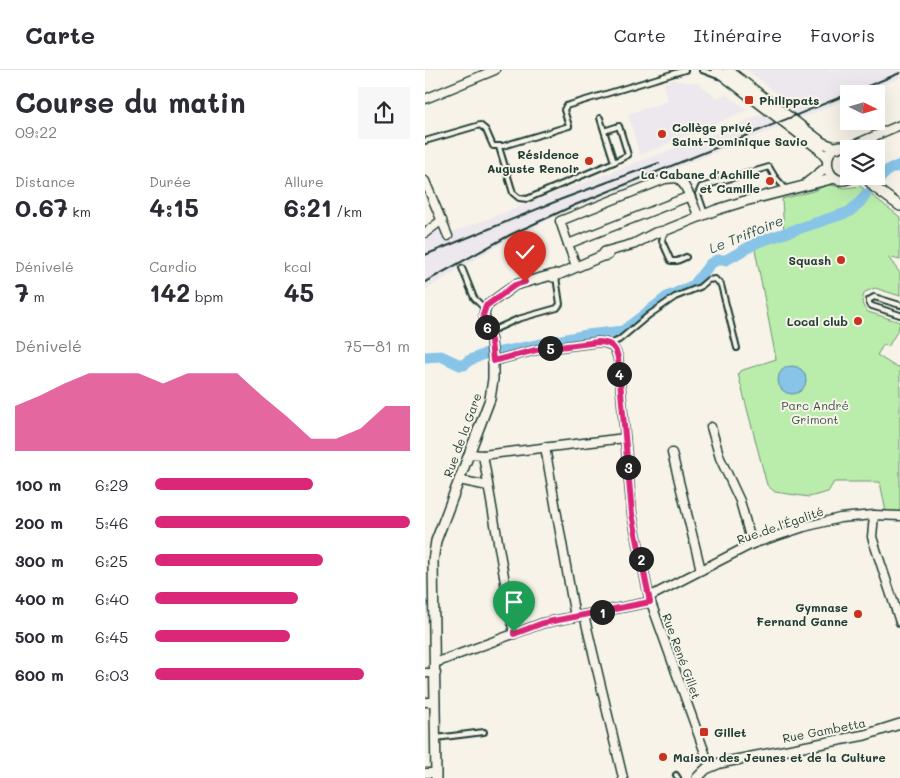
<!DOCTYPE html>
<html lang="fr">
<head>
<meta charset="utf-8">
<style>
  :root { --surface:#fff; --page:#f7f7f7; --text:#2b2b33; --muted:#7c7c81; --line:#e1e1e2; --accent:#db2777 }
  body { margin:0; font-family:Mali,sans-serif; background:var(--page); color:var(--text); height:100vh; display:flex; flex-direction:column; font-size:19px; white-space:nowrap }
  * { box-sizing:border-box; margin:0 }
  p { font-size:16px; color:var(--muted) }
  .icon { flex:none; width:28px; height:28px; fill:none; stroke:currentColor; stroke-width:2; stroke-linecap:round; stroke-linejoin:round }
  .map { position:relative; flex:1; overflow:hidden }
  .details { display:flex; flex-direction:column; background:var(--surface); width:425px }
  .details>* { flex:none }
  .needle { width:32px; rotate:95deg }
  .buttons { position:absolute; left:415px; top:15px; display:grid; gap:10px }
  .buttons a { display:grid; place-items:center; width:45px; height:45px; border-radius:0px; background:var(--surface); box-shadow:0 5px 20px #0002; font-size:25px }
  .pin { position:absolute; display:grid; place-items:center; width:42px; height:42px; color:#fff; margin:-51px -21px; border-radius:50% 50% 50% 0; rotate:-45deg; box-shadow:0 0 5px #0007 }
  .pin .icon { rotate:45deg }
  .km { position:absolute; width:25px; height:25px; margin:-12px; border-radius:50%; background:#222; color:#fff; font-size:14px; line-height:25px; text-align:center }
  .round { display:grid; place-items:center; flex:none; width:52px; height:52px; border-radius:0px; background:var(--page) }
  .overview { display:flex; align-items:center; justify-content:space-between; height:85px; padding:0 15px }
  h1 { font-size:28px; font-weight:700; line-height:38px }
  .metrics { display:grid; grid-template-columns:repeat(3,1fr); gap:8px; height:85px; padding:5px 15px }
  .metrics div { display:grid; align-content:center }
  .metrics b { font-size:25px; font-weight:700 }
  .metrics small { font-size:14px; font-weight:400 }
  .metrics p { font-size:14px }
  .chart { height:140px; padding:10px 15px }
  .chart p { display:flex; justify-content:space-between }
  .chart svg { width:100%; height:90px; margin-top:5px; fill:var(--accent); opacity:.7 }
  ul { padding:0 15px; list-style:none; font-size:16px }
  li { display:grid; grid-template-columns:80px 60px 1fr; align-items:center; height:38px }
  li i { height:12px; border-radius:6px; background:var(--accent) }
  header { display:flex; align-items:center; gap:30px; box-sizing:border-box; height:70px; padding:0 25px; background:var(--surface); border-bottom:1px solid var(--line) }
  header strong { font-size:24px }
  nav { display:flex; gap:28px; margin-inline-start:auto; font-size:18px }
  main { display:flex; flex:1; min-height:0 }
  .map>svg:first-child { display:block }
  .built { fill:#ece8ed }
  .green { fill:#baecac; stroke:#6c9470 }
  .water { fill:#87c4e7; stroke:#5d8e9f }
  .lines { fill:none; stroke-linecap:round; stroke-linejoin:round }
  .river { stroke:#87c4e7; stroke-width:11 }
  .service-casing { stroke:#1f3d34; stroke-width:8 }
  .minor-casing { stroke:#1f3d34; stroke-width:11 }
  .tertiary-casing { stroke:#1f3d34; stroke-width:12 }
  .service { stroke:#f7f3e8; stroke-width:4 }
  .minor { stroke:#f7f3e8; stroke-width:8 }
  .tertiary { stroke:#f7f3e8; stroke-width:9 }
  .rail { stroke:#1f3d34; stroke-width:2 }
  .route-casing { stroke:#fff; stroke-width:10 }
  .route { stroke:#db2777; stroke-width:6 }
  .poi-dot { fill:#c8321e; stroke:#f7f3e8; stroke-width:2 }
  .labels { text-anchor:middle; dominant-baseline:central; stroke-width:4; stroke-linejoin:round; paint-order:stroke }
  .poi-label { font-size:12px; font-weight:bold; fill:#1f3d34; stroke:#f7f3e8; text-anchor:end }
  .park-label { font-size:12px; fill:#365746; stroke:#f7f3e8 }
  .street-label { font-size:12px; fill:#1f3d34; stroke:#f7f3e8 }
  .water-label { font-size:14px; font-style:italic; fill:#345858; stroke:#f7f3e8 }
</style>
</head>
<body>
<header>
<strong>Carte</strong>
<nav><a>Carte</a><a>Itinéraire</a><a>Favoris</a></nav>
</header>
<main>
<section class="details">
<div class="overview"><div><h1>Course du matin</h1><p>09:22</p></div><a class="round"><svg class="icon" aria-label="share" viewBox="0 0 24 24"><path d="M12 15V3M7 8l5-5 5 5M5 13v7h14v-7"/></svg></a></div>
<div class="metrics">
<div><p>Distance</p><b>0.67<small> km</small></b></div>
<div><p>Durée</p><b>4:15</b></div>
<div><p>Allure</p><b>6:21<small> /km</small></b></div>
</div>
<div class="metrics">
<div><p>Dénivelé</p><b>7<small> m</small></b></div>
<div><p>Cardio</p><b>142<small> bpm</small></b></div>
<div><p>kcal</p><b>45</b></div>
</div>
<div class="chart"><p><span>Dénivelé</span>75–81 m</p>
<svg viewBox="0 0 160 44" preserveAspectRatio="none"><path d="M0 44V22L10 17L20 11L30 6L40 6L50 6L60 11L70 6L80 6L90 6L100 17L110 27L120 38L130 38L140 33L150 22L160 22V44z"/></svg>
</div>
<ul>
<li><b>100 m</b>6:29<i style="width:62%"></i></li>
<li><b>200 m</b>5:46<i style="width:100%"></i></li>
<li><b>300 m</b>6:25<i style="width:66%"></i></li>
<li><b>400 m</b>6:40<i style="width:56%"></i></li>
<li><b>500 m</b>6:45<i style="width:53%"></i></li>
<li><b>600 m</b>6:03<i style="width:82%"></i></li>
</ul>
</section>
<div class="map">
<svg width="475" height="708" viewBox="0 0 475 708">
  <rect width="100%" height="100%" fill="#f7f3e8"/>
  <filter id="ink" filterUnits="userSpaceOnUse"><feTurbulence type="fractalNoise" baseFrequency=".02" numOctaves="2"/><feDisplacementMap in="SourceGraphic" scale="10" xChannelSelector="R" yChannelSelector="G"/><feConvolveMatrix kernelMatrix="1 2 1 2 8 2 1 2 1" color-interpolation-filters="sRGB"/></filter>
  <g filter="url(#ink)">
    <g class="built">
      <path d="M 322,0 L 475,0 L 475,8 L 436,24 L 424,24 L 424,29 L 137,143 L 67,179 L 0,220 L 0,167 L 10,159 L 20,165 L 311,55 L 364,33 Z"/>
      <path d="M 248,10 L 273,13 L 292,28 L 301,24 L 323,40 L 215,85 L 203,44 L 243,31 L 238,13 Z"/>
    </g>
    <path class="green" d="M 401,114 L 420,118 L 435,116 L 475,147 L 475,190 L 463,187 L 475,203 L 475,226 L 450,218 L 440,222 C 436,230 436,236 443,242 L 475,252 L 473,260 L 463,277 L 459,274 L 452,285 L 469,296 L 475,297 L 475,443 L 461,442 L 455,412 L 409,412 L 403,422 L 384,427 L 350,422 L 342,415 L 313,304 L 315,301 L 351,289 L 329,174 L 359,164 L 357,129 L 392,120 Z"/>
    <circle class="water" cx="367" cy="310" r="14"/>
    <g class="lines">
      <g class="river">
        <path d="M 454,109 L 463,100 L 475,95"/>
        <path d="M 76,282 L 162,265 L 198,261 L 242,227 L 269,215 L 285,194 L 292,190 L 301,190 L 333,172 L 424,142 L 435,132 L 441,124"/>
        <path d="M 0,287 L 16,286 L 35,295 L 39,295 L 43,291 L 62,283"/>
      </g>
      <g class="service-casing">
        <g id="service">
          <path d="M 277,0 L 293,6"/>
          <path d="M 175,48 L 189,92 L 203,85 L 194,56 L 179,61"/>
          <path d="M 0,71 L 55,55 L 61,60 L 68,76 L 78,76 L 144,56 L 139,40 L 141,36 L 260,0"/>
          <path d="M 74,77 L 88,123 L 94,128 L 102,129 L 189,92"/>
          <path d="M 280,144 L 273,124 L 276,117 L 344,97 L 350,107 L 361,119"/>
          <path d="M 239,163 L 237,171 L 246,191 L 252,191 L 261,187"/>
          <path d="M 37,198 L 49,228 L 60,239"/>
          <path d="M 475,235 L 449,227 L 444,230 L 444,234 L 447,236 L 475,245"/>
          <path d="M 64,262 L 93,249 L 132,238 L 135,234 L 131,207"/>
          <path d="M 185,274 L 194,270 L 224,245 L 250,227 L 275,217 L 283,210 L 290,209 L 296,215 L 312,278"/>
          <path d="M 11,668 L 59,662"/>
          <path d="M 251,705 L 253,708"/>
        </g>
      </g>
      <g class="minor-casing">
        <g id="minor">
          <path d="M 0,29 L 70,0"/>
          <path d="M 424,77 L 475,55"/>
          <path d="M 440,79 L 449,67"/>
          <path d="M 0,111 L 23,166"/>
          <path d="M 0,163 L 17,150"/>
          <path d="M 143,174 L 135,151 L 240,109 L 252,108 L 259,115 L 265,126"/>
          <path d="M 151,196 L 143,174 L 265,126 L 274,147"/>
          <path d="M 68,291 L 111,280 L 173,272 C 185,272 190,277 193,288 L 207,444 L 224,527 L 285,697"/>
          <path d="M 286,357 L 295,388 L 315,431 L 327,474"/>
          <path d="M 120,377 L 150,547"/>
          <path d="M 247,383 L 276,500"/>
          <path d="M 44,384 L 58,385 L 200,368"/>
          <path d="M 58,385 L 89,564"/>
          <path d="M 34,410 L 63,416"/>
          <path d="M 449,445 L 447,467 L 475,552"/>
          <path d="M 224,527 L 327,474 L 379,457 L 415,448 L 449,445 L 475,446"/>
          <path d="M 159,545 L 198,708"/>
          <path d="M 10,593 L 118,553 L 225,532"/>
          <path d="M 0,603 L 11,603"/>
          <path d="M 0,632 L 10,632"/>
          <path d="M 0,703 L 11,703"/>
        </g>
      </g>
      <g class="tertiary-casing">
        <g id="tertiary">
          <path d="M 291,0 L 394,79 L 402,89"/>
          <path d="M 303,0 L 398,73 L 412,78"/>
          <path d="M 427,79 C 392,62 396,127 429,106"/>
          <path d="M 440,106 L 449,117 L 475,136"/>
          <path d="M 382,113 L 402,97"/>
          <path d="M 177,186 L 180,182 L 209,174 L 230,163 L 239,161 L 291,140 L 320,131 L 410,108"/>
          <path d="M 128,207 L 177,186 L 183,185"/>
          <path d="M 11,708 L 8,491 L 11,471 L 65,329 L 68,309 L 68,291 L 66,271 L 59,245 L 61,236 L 90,215 L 131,204"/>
          <path d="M 272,708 L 281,699 L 295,693 L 440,665 L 475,654"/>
        </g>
      </g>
      <use href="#service" class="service"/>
      <use href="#minor" class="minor"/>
      <use href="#tertiary" class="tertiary"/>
      <g class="rail">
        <path d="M 0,185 L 137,129 L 234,93"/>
        <path d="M 0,212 L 85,165 L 150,135 L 475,3"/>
      </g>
    </g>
  </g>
  <g class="lines" filter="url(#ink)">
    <g class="route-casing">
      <path id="route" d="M 89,562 L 89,564 L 118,553 L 225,532 L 207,444 L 193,288 C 191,277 185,272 173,272 L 111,280 L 68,291 L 66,271 L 58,245 L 61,236 L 90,215 L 100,212"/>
    </g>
    <use href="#route" class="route"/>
  </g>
  <g class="poi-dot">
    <rect x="319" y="25" width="10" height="10" rx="2.5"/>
    <circle cx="237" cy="64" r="5"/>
    <circle cx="164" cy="91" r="5"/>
    <circle cx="345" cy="111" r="5"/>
    <circle cx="416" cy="190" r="5"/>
    <circle cx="433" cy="251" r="5"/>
    <circle cx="433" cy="544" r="5"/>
    <rect x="274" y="657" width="10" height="10" rx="2.5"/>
    <circle cx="238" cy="687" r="5"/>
  </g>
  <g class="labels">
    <g class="poi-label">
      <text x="334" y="30" text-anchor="start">Philippats</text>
      <text x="247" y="57" text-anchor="start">Collège privé<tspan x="247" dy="14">Saint-Dominique Savio</tspan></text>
      <text x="154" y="84">Résidence<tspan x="154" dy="14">Auguste Renoir</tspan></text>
      <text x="335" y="104">La Cabane d'Achille<tspan x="335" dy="14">et Camille</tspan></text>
      <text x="406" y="190">Squash</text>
      <text x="423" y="251">Local club</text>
      <text x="423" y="537">Gymnase<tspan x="423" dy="14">Fernand Ganne</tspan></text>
      <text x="289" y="662" text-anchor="start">Gillet</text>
      <text x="248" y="687" text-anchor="start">Maison des Jeunes et de la Culture</text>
    </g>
    <g class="park-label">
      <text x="390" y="335">Parc André<tspan x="390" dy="14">Grimont</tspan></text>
    </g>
    <g class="street-label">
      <text transform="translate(37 365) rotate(-70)">Rue de la Gare</text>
      <text transform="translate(355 455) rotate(-19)">Rue de l'Égalité</text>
      <text transform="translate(257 586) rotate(70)">Rue René Gillet</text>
      <text transform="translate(399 660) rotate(-11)">Rue Gambetta</text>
    </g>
    <g class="water-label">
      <text transform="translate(321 164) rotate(-22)">Le Triffoire</text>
    </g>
  </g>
</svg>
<div class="buttons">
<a><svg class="needle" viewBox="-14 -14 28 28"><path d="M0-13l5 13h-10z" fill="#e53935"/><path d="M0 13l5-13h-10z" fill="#7c7c81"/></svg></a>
<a><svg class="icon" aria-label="layers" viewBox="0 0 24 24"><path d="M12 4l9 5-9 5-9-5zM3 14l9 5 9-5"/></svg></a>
</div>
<div class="pin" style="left:89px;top:562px;background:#1e9e55"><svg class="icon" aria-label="arrive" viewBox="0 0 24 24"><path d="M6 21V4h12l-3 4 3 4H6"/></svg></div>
<div class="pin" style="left:100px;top:212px;background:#d93025"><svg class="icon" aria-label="check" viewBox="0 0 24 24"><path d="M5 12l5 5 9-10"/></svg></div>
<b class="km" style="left:177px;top:542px">1</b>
<b class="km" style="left:216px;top:489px">2</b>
<b class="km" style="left:203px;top:397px">3</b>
<b class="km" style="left:194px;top:304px">4</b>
<b class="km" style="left:125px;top:278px">5</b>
<b class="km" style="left:62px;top:257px">6</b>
</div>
</main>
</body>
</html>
